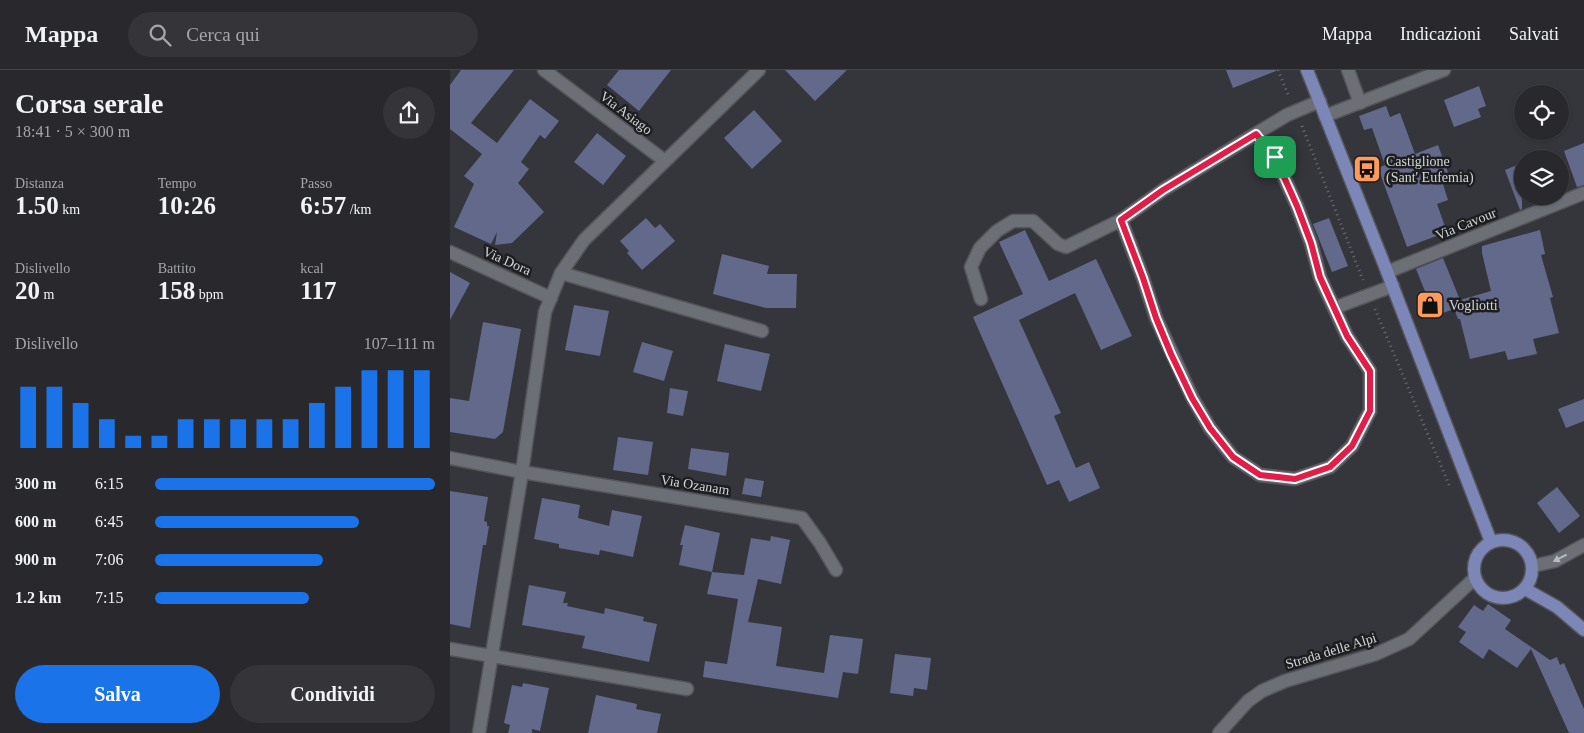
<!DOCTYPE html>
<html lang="it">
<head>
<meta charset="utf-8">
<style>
  :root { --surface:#28282d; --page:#343439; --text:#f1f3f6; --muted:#a5a6aa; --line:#444449; --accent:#1a73e8 }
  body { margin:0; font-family:Georgia,serif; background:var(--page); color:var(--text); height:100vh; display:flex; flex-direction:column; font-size:19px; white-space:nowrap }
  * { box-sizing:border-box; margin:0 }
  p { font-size:16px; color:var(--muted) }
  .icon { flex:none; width:28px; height:28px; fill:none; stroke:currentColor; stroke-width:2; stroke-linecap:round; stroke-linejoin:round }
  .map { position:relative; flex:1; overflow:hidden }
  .details { display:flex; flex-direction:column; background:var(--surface); width:450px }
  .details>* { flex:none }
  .controls { position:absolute; left:1064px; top:15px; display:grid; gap:10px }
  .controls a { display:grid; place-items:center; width:55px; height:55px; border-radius:50%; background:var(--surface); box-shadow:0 1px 4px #0004,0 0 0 1px var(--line); font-size:25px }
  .pin { position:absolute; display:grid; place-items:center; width:42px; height:42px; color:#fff; margin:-21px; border-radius:10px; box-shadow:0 2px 8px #0006 }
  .round { display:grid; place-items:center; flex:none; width:52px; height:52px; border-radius:26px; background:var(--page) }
  .summary { display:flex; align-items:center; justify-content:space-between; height:85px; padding:0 15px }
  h1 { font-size:28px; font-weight:800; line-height:38px }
  .stats { display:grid; grid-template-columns:repeat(3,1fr); gap:8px; height:85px; padding:5px 15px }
  .stats div { display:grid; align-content:center }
  .stats b { font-size:25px; font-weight:800 }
  .stats small { font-size:14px; font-weight:400 }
  .stats p { font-size:14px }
  .chart { height:140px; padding:10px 15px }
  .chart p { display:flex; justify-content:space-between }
  .chart svg { width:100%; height:90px; margin-top:5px; stroke:var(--accent); stroke-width:6 }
  .primary-button { display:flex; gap:10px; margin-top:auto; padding:10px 15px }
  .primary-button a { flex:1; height:58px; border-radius:30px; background:var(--accent); color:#fff; font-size:20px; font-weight:800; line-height:58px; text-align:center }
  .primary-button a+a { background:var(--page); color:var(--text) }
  ul { padding:0 15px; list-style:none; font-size:16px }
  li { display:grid; grid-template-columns:80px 60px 1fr; align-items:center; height:38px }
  li i { height:12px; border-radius:6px; background:var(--accent) }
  header { display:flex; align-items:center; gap:30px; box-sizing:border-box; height:70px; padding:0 25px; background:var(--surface); border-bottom:1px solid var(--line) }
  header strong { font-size:24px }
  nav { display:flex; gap:28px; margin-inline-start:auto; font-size:18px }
  .search { width:350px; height:45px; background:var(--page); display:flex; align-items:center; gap:12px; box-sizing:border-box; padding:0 18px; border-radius:28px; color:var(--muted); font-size:19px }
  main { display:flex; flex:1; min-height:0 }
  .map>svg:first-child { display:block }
  .building { fill:#62698a }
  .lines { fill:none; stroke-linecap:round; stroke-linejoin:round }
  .minor-casing { stroke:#535559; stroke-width:15 }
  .major-casing { stroke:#535559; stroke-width:15 }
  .path { stroke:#6e6f75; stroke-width:3; stroke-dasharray:1 4; stroke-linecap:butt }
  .minor { stroke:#6d6f76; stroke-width:12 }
  .major { stroke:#7c86b7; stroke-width:12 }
  .oneway { fill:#babbc0 }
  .route-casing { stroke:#fff; stroke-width:10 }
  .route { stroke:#e11d48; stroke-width:6 }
  .labels { text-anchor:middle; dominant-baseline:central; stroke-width:5; stroke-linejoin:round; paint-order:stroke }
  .street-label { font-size:14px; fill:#d3d4d8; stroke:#1d1e20 }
  .poi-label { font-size:14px; fill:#d3d4d8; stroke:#1d1e20; text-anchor:start }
</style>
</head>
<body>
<header>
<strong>Mappa</strong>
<div class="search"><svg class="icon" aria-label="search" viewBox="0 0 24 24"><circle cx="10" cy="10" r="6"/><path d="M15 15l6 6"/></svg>Cerca qui</div>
<nav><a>Mappa</a><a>Indicazioni</a><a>Salvati</a></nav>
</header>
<main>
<section class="details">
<div class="summary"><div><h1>Corsa serale</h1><p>18:41 · 5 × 300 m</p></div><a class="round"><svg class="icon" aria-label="share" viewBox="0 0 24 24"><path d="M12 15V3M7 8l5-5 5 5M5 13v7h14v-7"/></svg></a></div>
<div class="stats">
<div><p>Distanza</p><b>1.50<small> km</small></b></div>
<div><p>Tempo</p><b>10:26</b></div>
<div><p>Passo</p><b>6:57<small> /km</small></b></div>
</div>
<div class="stats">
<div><p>Dislivello</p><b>20<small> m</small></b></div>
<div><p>Battito</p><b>158<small> bpm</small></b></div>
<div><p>kcal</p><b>117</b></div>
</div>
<div class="chart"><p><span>Dislivello</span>107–111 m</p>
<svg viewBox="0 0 160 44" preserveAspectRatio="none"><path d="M5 44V14M15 44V14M25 44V22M35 44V30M45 44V38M55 44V38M65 44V30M75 44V30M85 44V30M95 44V30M105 44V30M115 44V22M125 44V14M135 44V6M145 44V6M155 44V6"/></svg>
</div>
<ul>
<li><b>300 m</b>6:15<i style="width:100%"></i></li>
<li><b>600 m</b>6:45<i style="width:73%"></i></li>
<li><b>900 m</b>7:06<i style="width:60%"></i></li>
<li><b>1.2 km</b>7:15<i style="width:55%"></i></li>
</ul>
<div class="primary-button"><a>Salva</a><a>Condividi</a></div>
</section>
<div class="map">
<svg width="1134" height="663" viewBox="0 0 1134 663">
  <rect width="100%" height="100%" fill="#35363c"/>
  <g class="building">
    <path d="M 11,0 L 64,0 L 21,53 L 47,73 L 80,29 L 109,51 L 95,69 L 90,65 L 71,92 L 79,99 L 68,113 L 94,142 L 62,173 L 45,175 L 47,162 L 41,174 L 4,157 L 24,114 L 14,106 L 32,84 L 0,59 L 0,15 Z"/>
    <path d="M 169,0 L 221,0 L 189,41 L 157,15 Z"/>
    <path d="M 335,0 L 397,0 L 365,31 Z"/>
    <path d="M 776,0 L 826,0 L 826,1 L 783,18 Z"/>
    <path d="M 1029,16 L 1036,36 L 1028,39 L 1031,47 L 1004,57 L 994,30 Z"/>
    <path d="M 936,36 L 940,47 L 950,43 L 965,84 L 988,75 L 1000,108 L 992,111 L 998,130 L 987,134 L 997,162 L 957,177 L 928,98 L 935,95 L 922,58 L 914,60 L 909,46 Z"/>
    <path d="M 304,40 L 332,71 L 302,99 L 274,68 Z"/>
    <path d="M 147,63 L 176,86 L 153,115 L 124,92 Z"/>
    <path d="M 1134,73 L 1134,115 L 1127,117 L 1114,81 Z"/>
    <path d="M 1072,93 L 1072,139 L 1070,140 L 1055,100 Z"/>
    <path d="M 196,148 L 205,158 L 210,154 L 225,171 L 192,200 L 177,183 L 179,181 L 170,171 Z"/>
    <path d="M 879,148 L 898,196 L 882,202 L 863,154 Z"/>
    <path d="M 575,160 L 599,211 L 646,189 L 682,266 L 651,280 L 625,223 L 569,250 L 611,343 L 604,346 L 626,398 L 639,392 L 650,418 L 619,432 L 609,410 L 597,415 L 523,247 L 573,224 L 549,172 Z"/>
    <path d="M 1090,160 L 1095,184 L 1091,185 L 1103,227 L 1100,228 L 1109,263 L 1083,269 L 1087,284 L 1058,290 L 1055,281 L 1020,289 L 1010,249 L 1008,249 L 1004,239 L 985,246 L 966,199 L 993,188 L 1010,230 L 1041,221 L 1032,183 L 1032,176 Z"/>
    <path d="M 272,184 L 319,196 L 317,204 L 347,204 L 346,238 L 316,238 L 263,224 Z"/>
    <path d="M 0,202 L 20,213 L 0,250 Z"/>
    <path d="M 124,235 L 159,241 L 150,286 L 115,280 Z"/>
    <path d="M 33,252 L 71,259 L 53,362 L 45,369 L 0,362 L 0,328 L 19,331 Z"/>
    <path d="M 192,272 L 223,281 L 214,311 L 183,302 Z"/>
    <path d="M 275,274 L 320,284 L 311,321 L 267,311 Z"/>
    <path d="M 220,318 L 238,321 L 233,346 L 217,343 Z"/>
    <path d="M 1134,329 L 1134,351 L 1116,358 L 1108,339 Z"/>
    <path d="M 168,367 L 203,372 L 198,405 L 163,400 Z"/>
    <path d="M 241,378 L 279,383 L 276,406 L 238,399 Z"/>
    <path d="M 295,408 L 314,411 L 311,427 L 292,424 Z"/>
    <path d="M 1107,417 L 1130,446 L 1109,463 L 1087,433 Z"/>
    <path d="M 0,421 L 38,427 L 34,451 L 37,452 L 37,456 L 39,456 L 36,475 L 33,475 L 20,558 L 0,554 Z"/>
    <path d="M 92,428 L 130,435 L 128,448 L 159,456 L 162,440 L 192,446 L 183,487 L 150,480 L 149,485 L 109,478 L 109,474 L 84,469 Z"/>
    <path d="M 235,455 L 270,463 L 262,502 L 229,495 L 233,475 L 230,475 Z"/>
    <path d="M 321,466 L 340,470 L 331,514 L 308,509 L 298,552 L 332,557 L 326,596 L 374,603 L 380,565 L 413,569 L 408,604 L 393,602 L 388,628 L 253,607 L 255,591 L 277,594 L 288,529 L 257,524 L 262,502 L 294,505 L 301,468 L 320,471 Z"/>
    <path d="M 79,515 L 116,522 L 113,533 L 118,533 L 117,536 L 154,544 L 155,538 L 194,547 L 193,551 L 207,554 L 199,592 L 132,578 L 135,566 L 72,555 Z"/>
    <path d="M 1038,534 L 1061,550 L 1055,559 L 1100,590 L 1107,587 L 1110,595 L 1114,593 L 1134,639 L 1134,663 L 1119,663 L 1081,579 L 1067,598 L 1039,579 L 1033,589 L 1009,572 L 1016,562 L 1008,557 L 1024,535 L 1033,541 Z"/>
    <path d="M 445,584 L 481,588 L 477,620 L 464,618 L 463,626 L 440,623 Z"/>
    <path d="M 73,613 L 99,618 L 90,661 L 82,659 L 82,663 L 58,663 L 60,655 L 54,653 L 62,615 L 72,617 Z"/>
    <path d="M 146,625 L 187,634 L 186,639 L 211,644 L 207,663 L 138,663 Z"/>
  </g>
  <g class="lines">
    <g class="minor-casing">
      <g id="minor">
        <path d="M 94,0 L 215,91"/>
        <path d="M 898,0 L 910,33"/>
        <path d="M 870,31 L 837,45 L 713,120 L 671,150 L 693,208 L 706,248 L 742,327 L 760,358 L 783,387 L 810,405 L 845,409 L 880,397 L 902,376 L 920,341 L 920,301 L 897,266 L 884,238 L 943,216"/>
        <path d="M 875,46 L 994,0"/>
        <path d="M 806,64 L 825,87 L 847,136 L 861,173 L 870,207 L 884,238"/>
        <path d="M 0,182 L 101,228"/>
        <path d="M 937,202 L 1134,123"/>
        <path d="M 111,203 L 312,261"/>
        <path d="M 531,229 L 521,197 L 530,178 L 547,161 L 563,151 L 583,151 L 608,174 L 616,177 L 671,150"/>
        <path d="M 0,388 L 72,402 L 352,448 L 370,473 L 386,500"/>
        <path d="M 1083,496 L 1105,491 L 1134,475"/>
        <path d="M 0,579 L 237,619"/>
        <path d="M 29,663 L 72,402 L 95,242 L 111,203 L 134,170 L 309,0"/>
        <path d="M 769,663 L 798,631 L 812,621 L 835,611 L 926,584 L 959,569 L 1025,508"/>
      </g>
    </g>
    <g class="major-casing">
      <g id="major">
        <path d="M 857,0 L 936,199 L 1041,472"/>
        <circle cx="1053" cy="499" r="29"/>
        <path d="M 1075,519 L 1107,537 L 1134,560"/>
      </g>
    </g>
    <g class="path">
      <path d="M 828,0 L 839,27"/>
      <path d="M 852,56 L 913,210"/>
      <path d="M 925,239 L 1000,417"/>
      <path d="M 1024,479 L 1027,486"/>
    </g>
    <use href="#minor" class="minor"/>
    <use href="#major" class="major"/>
  </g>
  <defs><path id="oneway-solid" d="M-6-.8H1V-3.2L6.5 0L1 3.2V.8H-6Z" transform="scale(1.25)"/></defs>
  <use class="oneway" href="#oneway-solid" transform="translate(1110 488) rotate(153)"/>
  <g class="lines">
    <g class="route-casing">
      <path id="route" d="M 806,64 L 825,87 L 847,136 L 861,173 L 870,207 L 897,266 L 920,301 L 920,341 L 902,376 L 880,397 L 845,409 L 810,405 L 783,387 L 760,358 L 742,328 L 721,284 L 706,248 L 693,208 L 671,150 L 713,120 Z"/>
    </g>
    <use href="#route" class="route"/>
  </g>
  <defs>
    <g id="bus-square" transform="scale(1.4375)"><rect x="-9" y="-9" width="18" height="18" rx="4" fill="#ff9b5a" stroke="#1d1e20"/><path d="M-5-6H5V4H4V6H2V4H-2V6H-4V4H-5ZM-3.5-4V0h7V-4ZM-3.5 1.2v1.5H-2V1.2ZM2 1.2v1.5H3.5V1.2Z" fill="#111"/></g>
    <g id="shop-square" transform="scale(1.4375)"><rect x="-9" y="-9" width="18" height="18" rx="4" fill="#ff9b5a" stroke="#1d1e20"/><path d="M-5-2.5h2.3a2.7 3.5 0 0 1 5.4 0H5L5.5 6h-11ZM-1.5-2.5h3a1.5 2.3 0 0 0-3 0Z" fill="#111"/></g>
  </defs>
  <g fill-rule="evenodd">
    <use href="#bus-square" x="917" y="99"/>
    <use href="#shop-square" x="980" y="235"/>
  </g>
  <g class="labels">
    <g class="street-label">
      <text transform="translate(176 43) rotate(37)">Via Asiago</text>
      <text transform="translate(1016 154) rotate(-22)">Via Cavour</text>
      <text transform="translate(57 191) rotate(24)">Via Dora</text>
      <text transform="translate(245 415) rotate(9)">Via Ozanam</text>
      <text transform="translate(881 581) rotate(-17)">Strada delle Alpi</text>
    </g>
    <g class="poi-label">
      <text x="936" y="91">Castiglione<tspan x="936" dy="16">(Sant' Eufemia)</tspan></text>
      <text x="999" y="235">Vogliotti</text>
    </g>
  </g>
</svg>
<div class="controls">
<a><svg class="icon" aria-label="locate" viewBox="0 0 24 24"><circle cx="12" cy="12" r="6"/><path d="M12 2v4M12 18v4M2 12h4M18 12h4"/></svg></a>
<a><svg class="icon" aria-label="layers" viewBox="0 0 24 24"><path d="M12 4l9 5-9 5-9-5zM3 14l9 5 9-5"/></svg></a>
</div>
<div class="pin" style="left:825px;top:87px;background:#1e9e55"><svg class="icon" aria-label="arrive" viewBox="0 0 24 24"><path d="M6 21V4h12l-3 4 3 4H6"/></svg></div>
</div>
</main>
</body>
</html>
